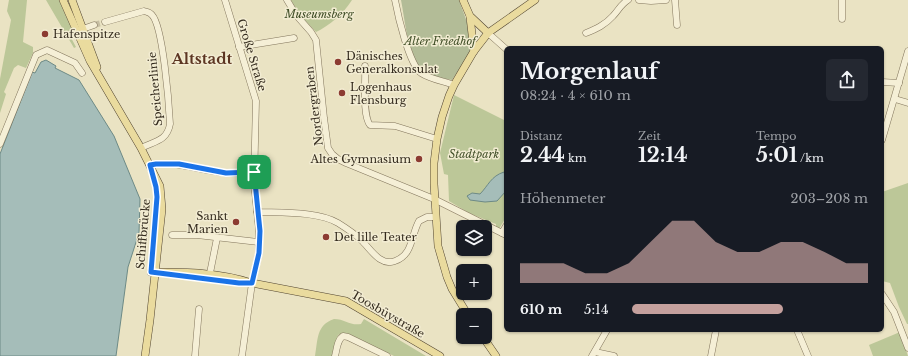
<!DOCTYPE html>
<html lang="de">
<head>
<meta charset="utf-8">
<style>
  :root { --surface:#171b24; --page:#242831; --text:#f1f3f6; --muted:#9ea1a6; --accent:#c4a09d }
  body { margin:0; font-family:"Libre Baskerville",serif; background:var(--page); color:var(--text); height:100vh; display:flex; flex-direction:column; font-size:15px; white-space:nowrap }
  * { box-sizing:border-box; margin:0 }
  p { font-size:13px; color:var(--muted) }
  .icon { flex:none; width:22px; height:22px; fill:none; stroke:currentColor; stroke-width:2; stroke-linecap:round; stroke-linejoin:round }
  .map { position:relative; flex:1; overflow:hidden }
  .side { position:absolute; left:504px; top:46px; width:380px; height:286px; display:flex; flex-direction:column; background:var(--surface); border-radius:6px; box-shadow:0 1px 3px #0004 }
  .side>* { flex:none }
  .fabs { position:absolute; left:456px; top:220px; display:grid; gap:8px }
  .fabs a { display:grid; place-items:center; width:36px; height:36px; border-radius:6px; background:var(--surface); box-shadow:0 1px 3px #0004; font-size:20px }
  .pin { position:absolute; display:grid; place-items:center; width:34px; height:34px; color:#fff; margin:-17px; border-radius:8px; box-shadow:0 2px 6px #0006 }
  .round { display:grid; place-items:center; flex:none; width:42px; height:42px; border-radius:6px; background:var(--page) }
  .overview { display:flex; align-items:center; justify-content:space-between; height:68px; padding:0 16px }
  h1 { font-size:22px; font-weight:700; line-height:30px }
  .figures { display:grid; grid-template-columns:repeat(3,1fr); gap:6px; height:68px; padding:4px 16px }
  .figures div { display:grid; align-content:center }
  .figures b { font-size:20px; font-weight:700 }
  .figures small { font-size:11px; font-weight:400 }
  .figures p { font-size:11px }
  .chart { height:112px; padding:8px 16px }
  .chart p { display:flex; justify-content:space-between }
  .chart svg { width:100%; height:72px; margin-top:4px; fill:var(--accent); opacity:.7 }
  ul { padding:0 16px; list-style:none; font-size:13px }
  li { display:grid; grid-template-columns:64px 48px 1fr; align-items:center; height:30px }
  li i { height:10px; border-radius:5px; background:var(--accent) }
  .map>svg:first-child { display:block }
  .green { fill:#bcc798 }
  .cemetery { fill:#b3bc97 }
  .water { fill:#a5bdb9; stroke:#6d8a86 }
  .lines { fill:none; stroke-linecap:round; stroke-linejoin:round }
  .minor-tunnel { stroke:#c6bea2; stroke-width:6; stroke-dasharray:6 3; stroke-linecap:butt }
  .minor-casing { stroke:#82755c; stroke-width:7 }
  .major-casing { stroke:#504330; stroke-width:8 }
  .minor { stroke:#f5efd6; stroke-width:6 }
  .major { stroke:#eadb9e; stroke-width:7 }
  .route-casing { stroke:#fff; stroke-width:8 }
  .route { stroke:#1a73e8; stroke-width:5 }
  .poi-dot { fill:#8c3b31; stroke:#f2ecd2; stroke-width:1.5 }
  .labels { text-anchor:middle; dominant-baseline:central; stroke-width:3; stroke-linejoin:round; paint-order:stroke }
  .park-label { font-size:11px; font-style:italic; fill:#404e27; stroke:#f2ecd2 }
  .poi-label { font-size:11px; fill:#342b1e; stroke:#f2ecd2; text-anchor:start }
  .street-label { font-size:11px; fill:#342b1e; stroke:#f2ecd2 }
  .district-label { font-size:15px; font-weight:bold; fill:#5c3522; stroke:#f2ecd2 }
</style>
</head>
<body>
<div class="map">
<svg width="908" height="356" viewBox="0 0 908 356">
  <rect width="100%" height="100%" fill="#eae3c3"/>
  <g class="green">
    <path d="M 9,0 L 27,0 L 23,42 L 33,47 L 33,53 L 26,68 L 18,65 L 14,68 L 4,92 L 6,94 L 0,113 L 0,79 L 11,20 L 7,11 Z"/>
    <path d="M 46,0 L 59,0 L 73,32 L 69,34 L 76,47 L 74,48 Z"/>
    <path d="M 291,0 L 352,0 C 344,13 329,26 316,32 L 299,14 Z"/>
    <path d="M 454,95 L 506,121 L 506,217 L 499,229 L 496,228 L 496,224 L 469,213 L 449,201 L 448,175 L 444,174 L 440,153 Z"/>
    <path d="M 908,183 L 908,324 L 907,324 L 899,307 L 890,283 L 882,281 L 882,192 Z"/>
    <path d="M 334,319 C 345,319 350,326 361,324 L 364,319 L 426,356 L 394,356 L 349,334 L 343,333 L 338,335 L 332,356 L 315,356 C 318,340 316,325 334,319 Z"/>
    <path d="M 900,332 L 908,356 L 873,356 L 869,345 Z"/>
  </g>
  <path class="cemetery" d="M 401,0 L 459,0 C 464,16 476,37 469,54 C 465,63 457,72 452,80 C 443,78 428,78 422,72 C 408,57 405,20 401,0 Z"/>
  <g class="water">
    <path d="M 46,60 L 56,66 L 55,68 L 79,80 L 114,136 L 140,199 L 139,233 L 128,267 L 116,356 L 0,356 L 0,154 L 32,72 L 35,73 L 41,62 Z"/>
    <path d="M 504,172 L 506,180 L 506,191 L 497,201 L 485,202 L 470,200 L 467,196 L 472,193 L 480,194 C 488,186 491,176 504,172 Z"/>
  </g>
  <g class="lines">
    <path class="minor-tunnel" d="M 94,25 L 105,22"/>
    <g class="minor-casing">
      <g id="minor">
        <path d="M 225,0 L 256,101 L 254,183 L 259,231 L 259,253 L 252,283 L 242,356"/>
        <path d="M 287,0 L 296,15 L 311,32 L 316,40 L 324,118 L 328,148 L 332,154 L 338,159 L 346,163 L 434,199 L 506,235"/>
        <path d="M 395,0 C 398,16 409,64 421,73 C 430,79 443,81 454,85"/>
        <path d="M 639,0 L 651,1 L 666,0"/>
        <path d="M 675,0 L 677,25"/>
        <path d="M 842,0 L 842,19"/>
        <path d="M 105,22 L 144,11 C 147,12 150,12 152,15 C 163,26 169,104 170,124 C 167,141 155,141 141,148"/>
        <path d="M 80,30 L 94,25"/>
        <path d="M 488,33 L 506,49"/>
        <path d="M 586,33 C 596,29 605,25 613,16 C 618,11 621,4 628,0"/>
        <path d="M 239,47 L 294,38"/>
        <path d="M 365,66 C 366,80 362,115 370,125 L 395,126 L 437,139"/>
        <path d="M 882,82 L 899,83"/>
        <path d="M 895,99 L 908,103"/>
        <path d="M 882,140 L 908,51"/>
        <path d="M 0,144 L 36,55 L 47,50 L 75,63 L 82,73"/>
        <path d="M 150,165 C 176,160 200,171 226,173 C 235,174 245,172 254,172"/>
        <path d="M 257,212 C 281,213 318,211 338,223 C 346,228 354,233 361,240 C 370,248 380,267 395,261 C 413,255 411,235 419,221 L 427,217 L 436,217"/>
        <path d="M 502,233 L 506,226"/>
        <path d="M 172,235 L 197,235 L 259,242"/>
        <path d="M 209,278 L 217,238"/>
        <path d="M 882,294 L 894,312 L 908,348"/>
        <path d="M 797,330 L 808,356"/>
        <path d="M 595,352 L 614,356"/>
        <path d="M 195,356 L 199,309"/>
        <path d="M 335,356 C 337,349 337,340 343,336 L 348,337 L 387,356"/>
        <path d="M 592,356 L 607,330"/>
        <path d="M 711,356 L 716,330"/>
      </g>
    </g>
    <g class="major-casing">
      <g id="major">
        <path d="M 63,0 L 90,61 L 141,148 L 160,186 L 162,209 L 150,320 L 145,356"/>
        <path d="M 72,0 L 97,67"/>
        <path d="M 463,0 L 470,16 L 488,33"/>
        <path d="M 470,17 L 474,51"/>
        <path d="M 151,272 C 186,272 219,272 252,283 L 346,301 L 440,356"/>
        <path d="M 468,315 L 452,289 L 447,277 L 438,246 L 434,184 L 434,163 L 437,139 L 442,117 L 449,96 L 454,85 L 474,51 L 488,33 L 535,0"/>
        <path d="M 483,337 L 496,356"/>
      </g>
    </g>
    <use href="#minor" class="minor"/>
    <use href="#major" class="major"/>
  </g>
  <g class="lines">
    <g class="route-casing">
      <path id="route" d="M 156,164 L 179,164 L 226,173 L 254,172 L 260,231 L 259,253 L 252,283 L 239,283 L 151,272 L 157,197 L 156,187 L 150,165 Z"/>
    </g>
    <use href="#route" class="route"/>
  </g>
  <g class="poi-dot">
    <circle cx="45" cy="34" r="4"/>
    <circle cx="338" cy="62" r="4"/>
    <circle cx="342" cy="93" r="4"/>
    <circle cx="419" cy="159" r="4"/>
    <circle cx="236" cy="222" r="4"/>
    <circle cx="326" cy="237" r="4"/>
  </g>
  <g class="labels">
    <g class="park-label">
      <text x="319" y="14">Museumsberg</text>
      <text x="440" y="41">Alter Friedhof</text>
      <text x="474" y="154">Stadtpark</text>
    </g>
    <g class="poi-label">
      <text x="53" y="34">Hafenspitze</text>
      <text x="346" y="56">Dänisches<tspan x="346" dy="13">Generalkonsulat</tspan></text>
      <text x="350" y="87">Logenhaus<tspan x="350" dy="13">Flensburg</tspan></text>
      <text x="411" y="159" text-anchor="end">Altes Gymnasium</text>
      <text x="228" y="216" text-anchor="end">Sankt<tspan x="228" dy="13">Marien</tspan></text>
      <text x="334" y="237">Det lille Teater</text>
    </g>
    <g class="street-label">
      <text transform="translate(252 55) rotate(73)">Große Straße</text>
      <text transform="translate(155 89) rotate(-95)">Speicherlinie</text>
      <text transform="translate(314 106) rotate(-97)">Nordergraben</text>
      <text transform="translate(143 234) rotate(-85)">Schiffbrücke</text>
      <text transform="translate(388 314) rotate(30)">Toosbüystraße</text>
    </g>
    <g class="district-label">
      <text x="202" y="58">Altstadt</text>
    </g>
  </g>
</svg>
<div class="fabs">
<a><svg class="icon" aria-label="layers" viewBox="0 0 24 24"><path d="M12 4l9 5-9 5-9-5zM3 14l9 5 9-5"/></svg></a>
<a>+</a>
<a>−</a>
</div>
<div class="pin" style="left:254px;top:172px;background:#1e9e55"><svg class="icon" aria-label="arrive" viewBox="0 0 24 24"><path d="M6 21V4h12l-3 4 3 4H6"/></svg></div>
<section class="side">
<div class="overview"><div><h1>Morgenlauf</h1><p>08:24 · 4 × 610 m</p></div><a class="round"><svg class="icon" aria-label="share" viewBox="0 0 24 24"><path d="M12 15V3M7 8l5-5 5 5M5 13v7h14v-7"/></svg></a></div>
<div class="figures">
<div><p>Distanz</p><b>2.44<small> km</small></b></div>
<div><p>Zeit</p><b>12:14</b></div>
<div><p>Tempo</p><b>5:01<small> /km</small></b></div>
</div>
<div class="chart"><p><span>Höhenmeter</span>203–208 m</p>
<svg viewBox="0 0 160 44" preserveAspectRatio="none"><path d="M0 44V32L10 32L20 32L30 38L40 38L50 32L60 19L70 6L80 6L90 19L100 25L110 25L120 19L130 19L140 25L150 32L160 32V44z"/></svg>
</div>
<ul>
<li><b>610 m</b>5:14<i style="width:64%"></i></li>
</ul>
</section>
</div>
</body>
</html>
